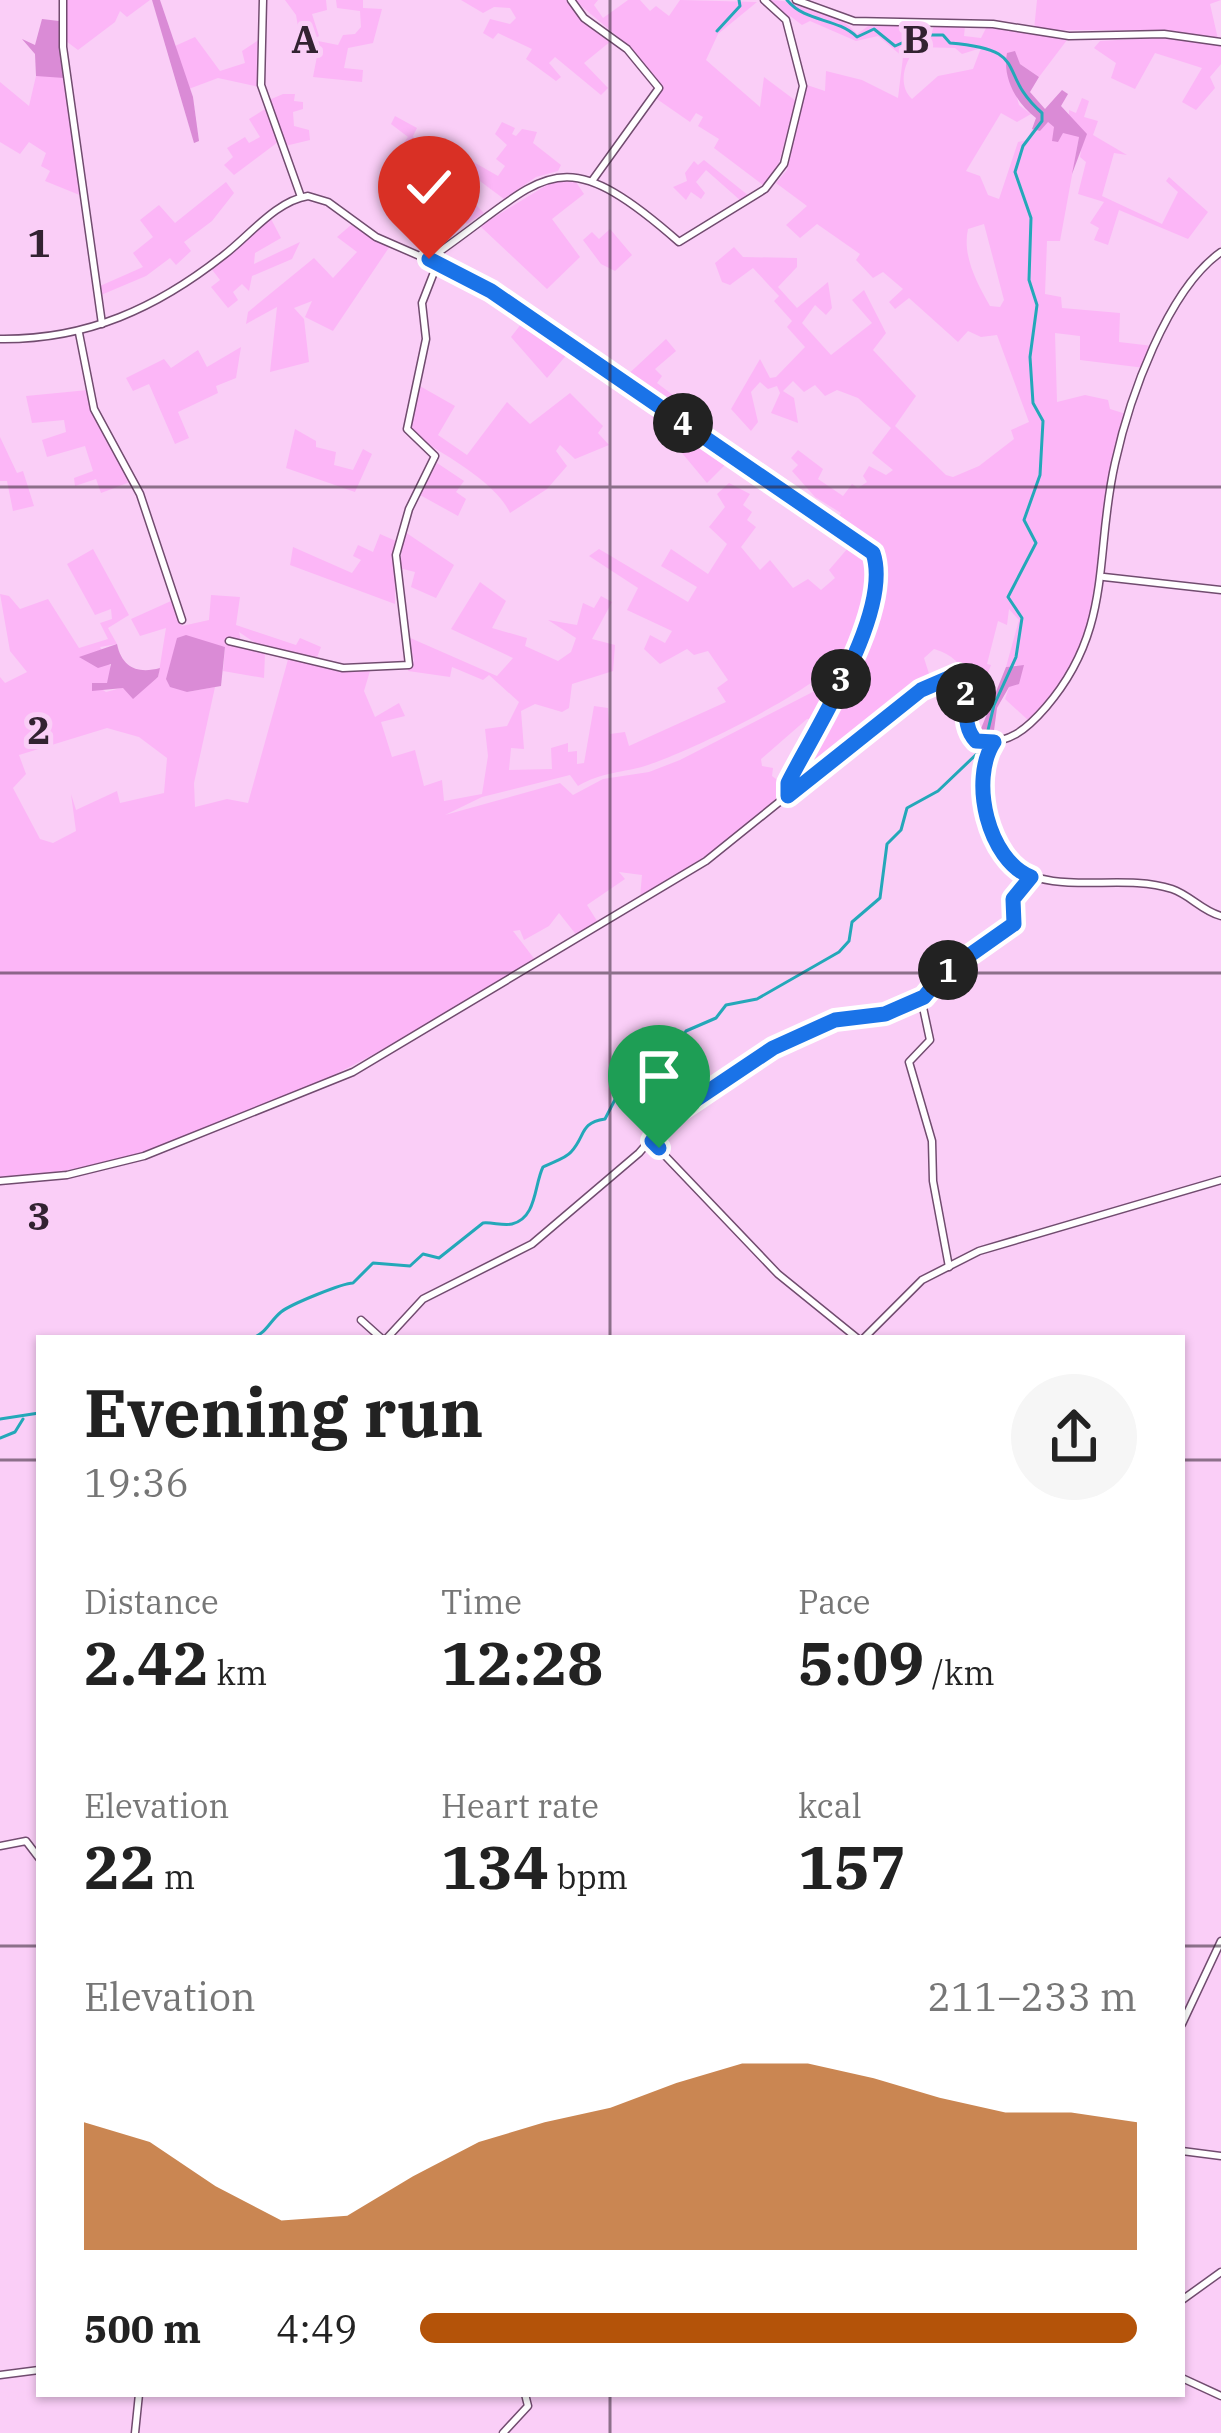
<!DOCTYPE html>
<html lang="en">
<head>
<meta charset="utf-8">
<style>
  :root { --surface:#fff; --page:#f6f6f6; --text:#222; --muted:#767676; --accent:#b45309 }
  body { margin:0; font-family:"IBM Plex Serif",serif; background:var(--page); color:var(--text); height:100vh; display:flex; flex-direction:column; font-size:45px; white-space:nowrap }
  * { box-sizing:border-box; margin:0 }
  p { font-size:39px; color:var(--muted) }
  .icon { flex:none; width:66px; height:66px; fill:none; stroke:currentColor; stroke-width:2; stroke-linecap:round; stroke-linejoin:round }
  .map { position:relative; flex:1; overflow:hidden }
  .panel { position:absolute; left:36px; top:1335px; width:1149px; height:1062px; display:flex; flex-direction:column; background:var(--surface); border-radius:0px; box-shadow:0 3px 9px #0004 }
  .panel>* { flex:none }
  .pin { position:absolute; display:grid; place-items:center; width:102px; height:102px; color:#fff; margin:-123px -51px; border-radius:50% 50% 50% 0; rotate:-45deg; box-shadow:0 0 12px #0007 }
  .pin .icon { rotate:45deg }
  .km { position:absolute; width:60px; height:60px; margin:-30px; border-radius:50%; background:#222; color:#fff; font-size:33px; line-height:60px; text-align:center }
  .round { display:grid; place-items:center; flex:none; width:126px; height:126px; border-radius:63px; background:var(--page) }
  .summary { display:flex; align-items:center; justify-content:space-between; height:204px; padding:0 48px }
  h1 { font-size:66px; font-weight:800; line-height:90px }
  .stats { display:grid; grid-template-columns:repeat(3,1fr); gap:18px; height:204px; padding:12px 48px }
  .stats div { display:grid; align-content:center }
  .stats b { font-size:60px; font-weight:800 }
  .stats small { font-size:33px; font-weight:400 }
  .stats p { font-size:33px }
  .chart { height:336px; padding:24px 48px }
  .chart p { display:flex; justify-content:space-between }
  .chart svg { width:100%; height:216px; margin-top:12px; fill:var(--accent); opacity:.7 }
  ul { padding:0 48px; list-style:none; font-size:39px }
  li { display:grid; grid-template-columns:192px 144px 1fr; align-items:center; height:90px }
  li i { height:30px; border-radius:15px; background:var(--accent) }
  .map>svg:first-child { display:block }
  .green { fill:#fcb6f7; fill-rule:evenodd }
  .forest { fill:#da8bd6 }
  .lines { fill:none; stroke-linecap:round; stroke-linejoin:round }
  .stream { stroke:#24a8b9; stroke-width:3 }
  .minor-casing { stroke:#714c6f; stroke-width:9 }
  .minor { stroke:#fff; stroke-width:6 }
  .route-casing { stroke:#fff; stroke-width:24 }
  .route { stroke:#1a73e8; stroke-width:15 }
  .grid { fill:none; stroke:#322231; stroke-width:3; stroke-opacity:0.55 }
  .grid-label { font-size:39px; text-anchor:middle; font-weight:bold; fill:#322231; stroke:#facef7; stroke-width:10; stroke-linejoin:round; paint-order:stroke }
</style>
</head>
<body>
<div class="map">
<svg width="1221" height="2433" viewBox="0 0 1221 2433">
  <rect width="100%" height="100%" fill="#facef7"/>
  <g class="green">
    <path d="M 67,0 L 150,0 L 127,17 L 120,11 L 115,22 L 78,50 L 66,41 Z"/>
    <path d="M 285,0 L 326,0 L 327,10 L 312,14 L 319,36 L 313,40 L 338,45 L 343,35 L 355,34 L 361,27 L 360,11 L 337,8 L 336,0 L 363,0 L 363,8 L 382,9 L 373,43 L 348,48 L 344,68 L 363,70 L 362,82 L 313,77 L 318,51 L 302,50 L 296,15 Z"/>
    <path d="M 461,0 L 568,0 L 586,23 L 611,41 L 584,63 L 608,88 L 601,95 L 555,57 L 549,63 L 561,77 L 556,81 L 526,59 L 532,49 L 498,33 L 493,39 L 483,33 L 490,19 L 510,24 L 516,18 L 510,8 L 494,7 L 483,13 Z"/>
    <path d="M 574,0 L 598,0 L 594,5 L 603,18 L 628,0 L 640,0 L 650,11 L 656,6 L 669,16 L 680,0 L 757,2 L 718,34 L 706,60 L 760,107 L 764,77 L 796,101 L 777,170 L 763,185 L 714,148 L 719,139 L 698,126 L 703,117 L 696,113 L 690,122 L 654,97 L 660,83 L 630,47 Z"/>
    <path d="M 767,0 C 795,0 841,13 857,34 L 871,24 L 917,25 L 917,35 L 932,32 L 934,25 L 965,26 L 964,36 L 981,38 L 987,26 L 1067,40 L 1039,77 L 1020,64 L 1010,71 L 1019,105 L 1031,114 L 1017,122 L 1001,113 L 966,171 L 980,176 L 988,195 L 999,199 L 1018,142 L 1027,140 L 1032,129 L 1040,131 L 1047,121 L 1062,133 L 1074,132 L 1079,137 L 1060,241 L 1047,241 L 1045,294 L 1061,297 L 1062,308 L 1120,313 L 1119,342 L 1153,346 L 1145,368 L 1080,360 L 1080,336 L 1055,333 L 1057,402 L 1085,395 L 1108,400 L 1110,409 L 1126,414 C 1101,498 1112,605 1066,678 C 1056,693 1041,707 1029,721 L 1005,699 L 1017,665 L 1006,667 L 1019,620 L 1009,609 L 1007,625 L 998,621 L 987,664 L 991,665 L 969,722 C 968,690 972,660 934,649 L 924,658 L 931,680 L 789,791 L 833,707 L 879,590 L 873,551 L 837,521 L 841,513 L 815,497 L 792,471 L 798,465 L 791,458 L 798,450 L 823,469 L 818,479 L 843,496 L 852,484 L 858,488 L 867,482 L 863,476 L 869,466 L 886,475 L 893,470 L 872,453 L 891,428 L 858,398 L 837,390 L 825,396 L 815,385 L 804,392 L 793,381 L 783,391 L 794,398 L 798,423 L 771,413 L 780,393 L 777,386 L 768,389 L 760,382 L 751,392 L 758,422 L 751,431 L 731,409 L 760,359 L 770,378 L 776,377 L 805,347 L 787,327 L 792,321 L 774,301 L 779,296 L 753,268 L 730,285 L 722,282 L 715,263 L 734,247 L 743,257 L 797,258 L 797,267 L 778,287 L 797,308 L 828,282 L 832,308 L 826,315 L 815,305 L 802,323 L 831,355 L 872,323 L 852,300 L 864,290 L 886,333 L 873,350 L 916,396 L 895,426 L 946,475 L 953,477 L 979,466 L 1014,439 L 1011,430 L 1029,422 L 997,335 L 981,337 L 968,331 L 958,342 L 909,298 L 895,309 L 889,302 L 903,289 L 883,272 L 873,278 L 856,260 L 860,254 L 817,224 L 800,238 L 786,225 L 807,206 L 776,183 L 787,170 L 807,85 L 825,91 L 826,71 L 862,80 L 898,98 L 903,57 L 878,36 L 856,41 L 810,21 L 802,25 L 790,16 L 789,21 ZM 918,47 L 955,48 L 962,54 L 981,48 L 973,69 L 938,76 L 912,99 C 897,85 904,60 918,47 ZM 984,224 L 1004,300 L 1000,307 L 990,306 C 977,283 962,256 968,229 Z"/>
    <path d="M 1037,0 L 1221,0 L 1210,4 L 1218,39 L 1157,30 L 1034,30 Z"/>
    <path d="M 195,37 L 220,71 L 245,63 L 242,51 L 260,39 L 259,87 L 218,78 L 186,90 L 175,46 Z"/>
    <path d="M 1173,37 L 1221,44 L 1221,64 L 1210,77 L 1215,88 L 1196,110 L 1182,102 L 1202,68 L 1155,53 L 1135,89 L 1111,78 L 1116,63 L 1094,48 L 1100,41 Z"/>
    <path d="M 53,75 L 64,78 L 82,196 L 45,181 L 50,171 L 41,166 L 46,153 L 29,142 L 20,154 L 0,142 L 0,82 L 29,106 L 36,76 Z"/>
    <path d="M 283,94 L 295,94 L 294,101 L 303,102 L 303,109 L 293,112 L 294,126 L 309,130 L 310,140 L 285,146 L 269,100 Z"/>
    <path d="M 1082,98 L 1089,101 L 1084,117 L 1098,121 L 1093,135 L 1127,155 L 1114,153 L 1102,196 L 1162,224 L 1178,192 L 1166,181 L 1169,177 L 1208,212 L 1188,239 L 1119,210 L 1108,245 L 1094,240 L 1099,228 L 1090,223 L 1104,202 L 1078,194 L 1086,162 L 1080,157 L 1083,137 L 1069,119 L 1069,110 L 1076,113 Z"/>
    <path d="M 265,109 L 278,142 L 234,175 L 224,165 L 233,157 L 227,148 L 245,137 L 249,143 L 260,137 L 249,119 Z"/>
    <path d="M 395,116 L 417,128 L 413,136 L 421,153 L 431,145 L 464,169 L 470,160 L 498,176 L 505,166 L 496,159 L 507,145 L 495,134 L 502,122 L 515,128 L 512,134 L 516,136 L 522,129 L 537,132 L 533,143 L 561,165 L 558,171 L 536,177 L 504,199 L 465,170 L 455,183 L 475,198 L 473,202 L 484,213 L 467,224 L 448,210 L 456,197 L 396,153 L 408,137 L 391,124 Z"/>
    <path d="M 704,160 L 749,196 L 741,201 L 706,170 L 696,182 L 705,193 L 701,199 L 691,192 L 686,200 L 673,187 L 687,181 L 685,173 L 694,161 L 698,165 Z"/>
    <path d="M 555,180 L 576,182 L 584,194 L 552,219 L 580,257 L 547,289 L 480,226 Z"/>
    <path d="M 226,182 L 234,193 L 212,221 L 184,242 L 191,251 L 176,265 L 170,258 L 146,276 L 101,295 L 100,286 L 143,267 L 133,253 L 153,237 L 140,220 L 159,205 L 175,223 Z"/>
    <path d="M 271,219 L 281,238 L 255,253 L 254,264 L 300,242 L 292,259 L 252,276 L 249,291 L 242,284 L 233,292 L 238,300 L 228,308 L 211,287 L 220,280 L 210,267 Z"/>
    <path d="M 351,225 L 390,246 L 333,331 L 305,317 L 312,301 L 294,308 L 304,319 L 309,362 L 270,372 L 277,307 L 246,324 L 248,312 L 314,258 L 333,278 L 357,252 L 337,237 Z"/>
    <path d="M 610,229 L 632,255 L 615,271 L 601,264 L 583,240 L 592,232 L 599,239 Z"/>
    <path d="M 525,319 L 569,352 L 547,378 L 511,337 Z"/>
    <path d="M 666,339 L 676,351 L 655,369 L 662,376 L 657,383 L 690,408 L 681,417 L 622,380 Z"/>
    <path d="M 241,347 L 236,378 L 216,386 L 218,393 L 178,412 L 189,438 L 175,444 L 149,384 L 133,391 L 126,378 L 164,359 L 171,368 L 198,350 L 207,367 Z"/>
    <path d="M 418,385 L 455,406 L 438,435 L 467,455 L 507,402 L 530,424 L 570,393 L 603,426 L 598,433 L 609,445 L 575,459 L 560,445 L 556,451 L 567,466 L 547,489 L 510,513 C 497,483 440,451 413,436 L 409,426 Z"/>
    <path d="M 88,390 L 98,425 L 130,482 L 101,493 L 96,479 L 75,486 L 74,478 L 93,471 L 85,446 L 47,457 L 42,440 L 66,432 L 64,420 L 32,423 L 26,396 Z"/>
    <path d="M 633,394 L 732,458 L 707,483 Z"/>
    <path d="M 295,429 L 316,441 L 316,447 L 336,452 L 334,465 L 353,470 L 363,449 L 372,454 L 355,492 L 286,468 Z"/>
    <path d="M 0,437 L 17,473 L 23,471 L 34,506 L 13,511 L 7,481 L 0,481 Z"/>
    <path d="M 437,463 L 464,481 L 456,492 L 466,499 L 458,516 L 420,495 Z"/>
    <path d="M 729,483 L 750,494 L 743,505 L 752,512 L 747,520 L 756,527 L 741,547 L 760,570 L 770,560 L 793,588 L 808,579 L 821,590 L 835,578 L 829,570 L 854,541 C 877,565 876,588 863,617 C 856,632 846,652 834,664 C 804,696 692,750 648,765 C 623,773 601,772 578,786 L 570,775 L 482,797 L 445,815 L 560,783 L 573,795 L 603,779 L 649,772 L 680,760 L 838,679 L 818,719 L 807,719 L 761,759 L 762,766 L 773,768 L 772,776 L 784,785 L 783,795 L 715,850 L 640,897 L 642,875 L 619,872 L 625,879 L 587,905 L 599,924 L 578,937 L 559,913 L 549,926 L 524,940 L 520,930 L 513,931 L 536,961 C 370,1059 196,1165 0,1178 L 0,677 L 5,683 L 27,672 L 10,651 L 0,594 L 9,596 L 20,609 L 48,599 L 79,648 L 108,639 L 100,623 L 112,619 L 111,609 L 95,615 L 67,564 L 93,549 L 129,615 L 108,628 L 117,644 L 100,647 L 113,671 L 107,683 L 92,683 L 106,692 L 158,678 L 166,628 L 140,636 L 131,619 L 171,601 L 182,626 L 209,620 L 211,595 L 240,597 L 236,625 L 296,645 L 300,638 L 321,647 L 316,660 L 264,649 L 239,632 L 242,644 L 265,653 L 264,678 L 223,671 L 225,647 L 196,641 L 178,686 L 187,692 L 215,687 L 194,783 L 195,807 L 227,799 L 248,803 L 289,656 L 325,668 L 370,671 L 364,691 L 375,717 L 399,703 L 405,716 L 381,722 L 392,757 L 415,750 L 424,786 L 442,780 L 444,801 L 482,794 L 488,756 L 485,729 L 507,726 L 519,702 L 489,675 L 483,680 L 452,667 L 450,677 L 408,671 L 414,661 L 408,637 L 497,676 L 513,658 L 451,629 L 480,582 L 506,601 L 492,628 L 527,638 L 525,646 L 558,661 L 571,652 L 576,638 L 548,620 L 577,625 L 583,603 L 594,608 L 601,596 L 612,602 L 592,639 L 615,645 L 613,671 L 572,684 L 569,708 L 562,712 L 535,704 L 521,711 L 524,749 L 511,748 L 509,770 L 552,769 L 551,748 L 568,743 L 568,752 L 577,751 L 577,764 L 584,763 L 594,706 L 608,708 L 610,734 L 625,732 L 629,746 L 726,702 L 717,688 L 728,680 L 708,651 L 694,655 L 687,649 L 660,664 L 644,649 L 650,635 L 665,643 L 672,631 L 627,610 L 638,588 L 589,556 L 599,549 L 688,602 L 697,587 L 661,566 L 671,549 L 708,574 L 727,544 L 709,527 L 725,507 L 717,494 ZM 107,728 L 139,737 L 167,758 L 164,793 L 120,803 L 117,791 L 76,810 L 71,794 L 76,831 L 53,843 L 40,839 L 13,788 L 26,774 L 19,755 Z"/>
    <path d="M 405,532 L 454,565 L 436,598 L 411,587 L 415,572 L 399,568 Z"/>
    <path d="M 380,534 L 396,541 L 395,604 L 290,565 L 293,547 L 352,573 L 361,560 L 353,556 L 358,545 L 373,552 Z"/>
  </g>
  <g class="forest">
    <path d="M 152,0 L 160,0 L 193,97 L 199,141 L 194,143 Z"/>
    <path d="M 42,19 L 59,21 L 64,78 L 36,76 L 35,54 L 22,39 L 35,45 Z"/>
    <path d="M 1015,51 L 1020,64 L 1039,77 L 1030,92 L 1045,109 L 1062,90 L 1068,94 L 1061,106 L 1087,134 L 1072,174 L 1079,137 L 1063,133 L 1058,142 L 1052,141 L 1054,127 L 1048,122 L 1040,131 L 1032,129 L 1036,118 C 1016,103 1002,77 1007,53 Z"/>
    <path d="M 186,635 L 225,647 L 221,686 L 187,692 L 170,687 L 166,679 L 177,638 Z"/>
    <path d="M 117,644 C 122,668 138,674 160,668 L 158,677 L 133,699 L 123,688 L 92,691 L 92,683 L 107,683 L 111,664 L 98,668 L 79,657 Z"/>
    <path d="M 1024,665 L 1019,684 L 1009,687 L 997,708 L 993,738 L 978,736 L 1006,667 Z"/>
  </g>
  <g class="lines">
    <g class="stream">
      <path d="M 717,31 L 740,6 L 739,0"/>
      <path d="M 253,1338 C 267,1332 270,1321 281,1312 C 291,1304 343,1283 353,1283 L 373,1263 L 410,1266 L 423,1254 L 439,1258 L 483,1223 C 492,1222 503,1226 512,1224 C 537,1218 534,1185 543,1167 C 552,1162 565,1159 571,1152 C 586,1136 579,1123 605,1119 L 622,1086 L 679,1042 L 686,1031 L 716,1018 L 726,1005 L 757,999 L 839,952 L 849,941 L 852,922 L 880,898 L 887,844 L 901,830 L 907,808 L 938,791 L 984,747 L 994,705 L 1016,657 L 1022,618 L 1008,597 L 1036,543 L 1024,520 L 1040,475 L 1043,421 L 1033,403 L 1030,357 L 1037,305 L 1029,280 L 1031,218 L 1015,172 L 1023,146 L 1042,121 L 1042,113 C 995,72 1033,50 950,43 L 943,35 L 920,35 L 895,46 L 874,29 L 857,37 C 836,17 806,23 787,0"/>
      <path d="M 0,1419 L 39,1413"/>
      <path d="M 0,1438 L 15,1432 L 23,1419"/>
    </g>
    <g class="minor-casing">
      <g id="minor">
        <path d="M 63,0 L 63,47 L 102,324"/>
        <path d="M 263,0 L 261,85 L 301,197"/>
        <path d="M 571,0 L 584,18 L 627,49 L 659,88 L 592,181"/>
        <path d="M 796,0 L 854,21 L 993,24 L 1069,36 L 1164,34 L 1221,42"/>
        <path d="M 429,259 C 546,179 554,132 679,242 L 765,189 L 784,164 L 803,86 L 786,20 L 764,0"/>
        <path d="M 79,333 L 94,409 L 140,494 L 182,620"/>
        <path d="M 0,339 C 87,340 157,308 224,255 C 250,235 276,201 308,196 L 328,202 L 376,237 L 477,281 L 873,553 C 893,609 815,731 787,783 L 788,796"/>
        <path d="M 1104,577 L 1221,590"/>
        <path d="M 229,641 L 343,668 L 409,665 L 396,555 L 409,509 L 435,456 L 407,429 L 426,339 L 422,303 L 438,262"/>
        <path d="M 994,742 C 971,777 986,830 1008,864 C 1056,898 1118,872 1172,889 C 1190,895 1202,911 1221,916"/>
        <path d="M 921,998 L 930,1040 L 909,1062 L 932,1141 L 933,1181 L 949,1267"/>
        <path d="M 651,1141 L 778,1274 L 857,1338"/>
        <path d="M 0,1181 L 67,1175 L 144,1156 L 353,1072 L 706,861 L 897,707 L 949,674 L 964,681 L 966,727 L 976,741 C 1008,746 1027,729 1046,707 C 1114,628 1094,555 1115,463 C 1129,399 1167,290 1221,252"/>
        <path d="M 361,1320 L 381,1338"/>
        <path d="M 387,1338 L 423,1299 L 532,1244 L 639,1153 L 670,1117 L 722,1079 L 773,1047 L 835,1020 L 885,1014 L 924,997 L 943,973 L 1014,924 L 1013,899 L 1031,877"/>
        <path d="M 864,1338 L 922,1280 L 979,1251 L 1221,1180"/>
        <path d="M 0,1846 L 26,1841 L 39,1858"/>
        <path d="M 1182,2024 L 1221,1941"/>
        <path d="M 1182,2151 L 1221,2156"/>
        <path d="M 1182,2300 L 1221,2272"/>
        <path d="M 0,2375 L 39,2370"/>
        <path d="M 1182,2378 L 1221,2396"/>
        <path d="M 135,2433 L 139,2394"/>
        <path d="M 503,2433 L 528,2406 L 525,2394"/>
      </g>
    </g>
    <use href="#minor" class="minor"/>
  </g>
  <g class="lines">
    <g class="route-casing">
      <path id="route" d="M 429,259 L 491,291 L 873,553 C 893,611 815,729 788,783 L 788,796 L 921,690 L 958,674 C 975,694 957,721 976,741 L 994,742 C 969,780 988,860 1031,877 L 1013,899 L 1014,924 L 943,974 L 924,997 L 885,1014 L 835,1020 L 773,1048 L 670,1117 L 652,1141 L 659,1148"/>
    </g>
    <use href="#route" class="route"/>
  </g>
  <path class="grid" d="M 610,0 L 610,1338M 0,487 L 1221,487M 0,973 L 1221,973M 0,1460 L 39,1460M 1182,1460 L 1221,1460M 0,1946 L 39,1946M 1182,1946 L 1221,1946M 610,2394 L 610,2433"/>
  <g class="grid-label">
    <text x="305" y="53">A</text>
    <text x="916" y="53">B</text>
    <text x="39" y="257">1</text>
    <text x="39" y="744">2</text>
    <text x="39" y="1230">3</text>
  </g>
</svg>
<div class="pin" style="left:659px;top:1148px;background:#1e9e55"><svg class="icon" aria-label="arrive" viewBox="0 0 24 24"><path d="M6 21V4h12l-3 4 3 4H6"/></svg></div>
<div class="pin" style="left:429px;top:259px;background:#d93025"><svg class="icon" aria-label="check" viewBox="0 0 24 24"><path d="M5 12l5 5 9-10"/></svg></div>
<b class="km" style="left:948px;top:970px">1</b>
<b class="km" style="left:966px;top:693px">2</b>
<b class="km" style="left:841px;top:679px">3</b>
<b class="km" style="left:683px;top:423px">4</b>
<section class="panel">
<div class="summary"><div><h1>Evening run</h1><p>19:36</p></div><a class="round"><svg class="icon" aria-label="share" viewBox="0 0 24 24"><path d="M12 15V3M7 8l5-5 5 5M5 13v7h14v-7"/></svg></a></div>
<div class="stats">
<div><p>Distance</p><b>2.42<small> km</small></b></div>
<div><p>Time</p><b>12:28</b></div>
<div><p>Pace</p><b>5:09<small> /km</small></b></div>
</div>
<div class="stats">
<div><p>Elevation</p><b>22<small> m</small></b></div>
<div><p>Heart rate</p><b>134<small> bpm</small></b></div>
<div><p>kcal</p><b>157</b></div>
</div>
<div class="chart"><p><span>Elevation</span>211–233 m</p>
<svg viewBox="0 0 160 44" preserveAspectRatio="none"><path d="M0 44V18L10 22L20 31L30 38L40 37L50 29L60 22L70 18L80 15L90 10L100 6L110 6L120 9L130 13L140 16L150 16L160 18V44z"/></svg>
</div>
<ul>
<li><b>500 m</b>4:49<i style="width:100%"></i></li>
</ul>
</section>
</div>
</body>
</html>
